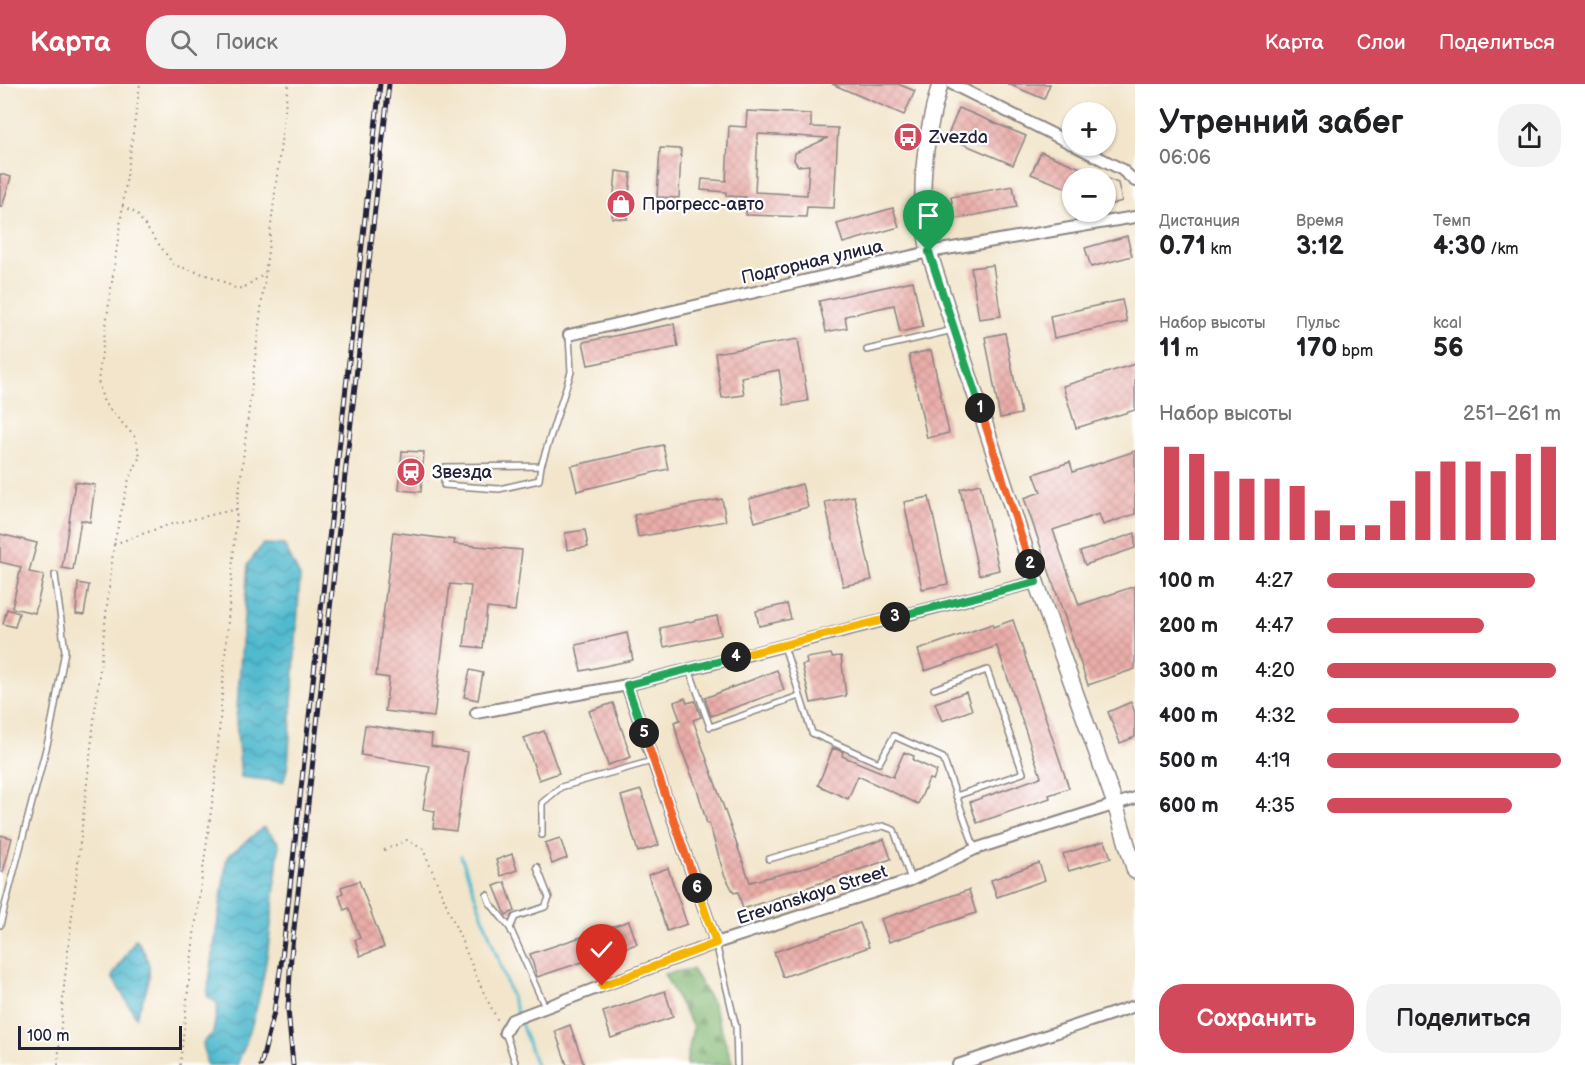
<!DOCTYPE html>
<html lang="ru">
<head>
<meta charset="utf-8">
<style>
  :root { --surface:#fff; --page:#f2f2f2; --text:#202124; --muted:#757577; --accent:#d1495b }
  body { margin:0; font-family:"Balsamiq Sans",sans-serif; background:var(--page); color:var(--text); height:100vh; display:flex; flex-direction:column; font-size:22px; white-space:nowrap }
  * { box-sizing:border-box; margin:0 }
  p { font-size:20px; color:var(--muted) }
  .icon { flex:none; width:33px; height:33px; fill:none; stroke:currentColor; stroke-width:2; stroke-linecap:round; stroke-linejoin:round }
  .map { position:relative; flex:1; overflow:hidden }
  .panel { display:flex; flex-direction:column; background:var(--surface); width:450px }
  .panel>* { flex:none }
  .tools { position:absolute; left:1062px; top:18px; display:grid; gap:12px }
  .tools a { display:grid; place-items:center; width:54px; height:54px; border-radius:50%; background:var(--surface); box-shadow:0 2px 4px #0004; font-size:30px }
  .scale { position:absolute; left:18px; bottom:15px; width:164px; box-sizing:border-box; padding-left:6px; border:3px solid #22223b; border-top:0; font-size:16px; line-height:21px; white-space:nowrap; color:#22223b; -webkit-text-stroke:4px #fff; paint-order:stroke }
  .pin { position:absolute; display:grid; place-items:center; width:51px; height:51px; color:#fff; margin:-62px -26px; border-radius:50% 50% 50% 0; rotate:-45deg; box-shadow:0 0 6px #0007 }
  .pin .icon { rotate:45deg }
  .km { position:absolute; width:30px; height:30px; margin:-15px; border-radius:50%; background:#222; color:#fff; font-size:16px; line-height:30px; text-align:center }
  .round { display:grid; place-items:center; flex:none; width:63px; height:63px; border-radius:24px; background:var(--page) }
  .head { display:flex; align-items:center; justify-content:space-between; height:102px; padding:0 24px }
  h1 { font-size:33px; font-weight:700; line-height:45px }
  .metrics { display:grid; grid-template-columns:repeat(3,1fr); gap:9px; height:102px; padding:6px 24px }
  .metrics div { display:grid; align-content:center }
  .metrics b { font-size:26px; font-weight:700 }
  .metrics small { font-size:16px; font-weight:400 }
  .metrics p { font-size:16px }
  .chart { height:168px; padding:12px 24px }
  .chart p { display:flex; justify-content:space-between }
  .chart svg { width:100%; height:108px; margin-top:6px; stroke:var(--accent); stroke-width:6 }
  .action { display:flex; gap:12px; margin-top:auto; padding:12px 24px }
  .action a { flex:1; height:69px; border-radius:24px; background:var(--accent); color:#fff; font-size:24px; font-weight:700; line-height:69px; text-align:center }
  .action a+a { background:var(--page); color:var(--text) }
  ul { padding:0 24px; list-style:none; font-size:20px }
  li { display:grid; grid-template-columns:96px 72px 1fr; align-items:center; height:45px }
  li i { height:15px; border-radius:8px; background:var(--accent) }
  header { display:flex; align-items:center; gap:36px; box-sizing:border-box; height:84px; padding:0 30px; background:var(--accent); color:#fff }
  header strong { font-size:28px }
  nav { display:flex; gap:33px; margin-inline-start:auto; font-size:21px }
  .search { width:420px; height:54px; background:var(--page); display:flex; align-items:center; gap:15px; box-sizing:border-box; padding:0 21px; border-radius:24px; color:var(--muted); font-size:22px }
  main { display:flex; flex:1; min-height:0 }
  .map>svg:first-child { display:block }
  .forest { fill:url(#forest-firs); stroke:#536d58; stroke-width:1.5 }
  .water { fill:url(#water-waves); stroke:#396e84; stroke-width:1.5 }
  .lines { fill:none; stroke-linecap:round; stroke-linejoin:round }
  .stream { stroke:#50b9ce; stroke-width:3 }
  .building { fill:url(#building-cross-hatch); fill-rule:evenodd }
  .lane-casing { stroke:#8a8483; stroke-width:8 }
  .street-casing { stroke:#8a8483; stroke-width:14 }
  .secondary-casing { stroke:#8a8483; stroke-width:18 }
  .path { stroke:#8a8483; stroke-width:2; stroke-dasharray:1.5 4.5; stroke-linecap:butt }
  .lane { stroke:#fff; stroke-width:5 }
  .street { stroke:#fff; stroke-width:10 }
  .secondary { stroke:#fff; stroke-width:15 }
  .rail-casing { stroke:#22223b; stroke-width:5 }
  .rail { stroke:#fff; stroke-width:3; stroke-dasharray:9; stroke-linecap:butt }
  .split-1-casing { stroke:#fff; stroke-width:12 }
  .split-2-casing { stroke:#fff; stroke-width:12 }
  .split-3-casing { stroke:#fff; stroke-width:12 }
  .split-4-casing { stroke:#fff; stroke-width:12 }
  .split-5-casing { stroke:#fff; stroke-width:12 }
  .split-6-casing { stroke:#fff; stroke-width:12 }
  .split-7-casing { stroke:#fff; stroke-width:12 }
  .split-1 { stroke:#22a559; stroke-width:8 }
  .split-2 { stroke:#f0652b; stroke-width:8 }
  .split-3 { stroke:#22a559; stroke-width:8 }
  .split-4 { stroke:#f5b400; stroke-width:8 }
  .split-5 { stroke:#22a559; stroke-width:8 }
  .split-6 { stroke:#f0652b; stroke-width:8 }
  .split-7 { stroke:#f5b400; stroke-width:8 }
  .labels { text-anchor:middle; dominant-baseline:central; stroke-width:4.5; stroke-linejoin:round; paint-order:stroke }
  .poi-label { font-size:18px; fill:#22223b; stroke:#fff; text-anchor:start }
  .street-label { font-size:18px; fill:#22223b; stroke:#fff }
</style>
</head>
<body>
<header>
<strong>Карта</strong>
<div class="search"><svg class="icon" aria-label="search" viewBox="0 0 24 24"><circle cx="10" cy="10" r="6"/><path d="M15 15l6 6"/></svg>Поиск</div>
<nav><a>Карта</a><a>Слои</a><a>Поделиться</a></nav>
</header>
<main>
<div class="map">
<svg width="1135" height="981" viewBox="0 0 1135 981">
  <defs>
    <pattern id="forest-firs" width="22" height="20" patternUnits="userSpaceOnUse" patternTransform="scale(1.5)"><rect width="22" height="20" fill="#84b874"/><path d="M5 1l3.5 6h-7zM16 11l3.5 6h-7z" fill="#6c9560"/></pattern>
    <pattern id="water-waves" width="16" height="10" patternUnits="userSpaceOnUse" patternTransform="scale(1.5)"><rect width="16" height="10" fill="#50b9ce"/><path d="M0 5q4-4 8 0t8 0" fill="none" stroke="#4296a8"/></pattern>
    <pattern id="building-cross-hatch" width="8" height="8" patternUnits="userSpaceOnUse" patternTransform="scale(1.5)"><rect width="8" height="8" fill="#eaada9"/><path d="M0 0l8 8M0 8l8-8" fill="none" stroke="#c89592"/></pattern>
  </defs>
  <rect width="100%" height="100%" fill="#fff"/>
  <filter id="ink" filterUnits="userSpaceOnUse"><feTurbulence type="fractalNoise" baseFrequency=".0167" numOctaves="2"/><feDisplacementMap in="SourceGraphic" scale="12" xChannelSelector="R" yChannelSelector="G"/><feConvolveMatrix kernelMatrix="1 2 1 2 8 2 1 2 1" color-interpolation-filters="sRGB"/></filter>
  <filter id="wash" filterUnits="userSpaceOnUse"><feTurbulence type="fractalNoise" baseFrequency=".008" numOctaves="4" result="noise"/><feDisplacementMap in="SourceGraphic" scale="24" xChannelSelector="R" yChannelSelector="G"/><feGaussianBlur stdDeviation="1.35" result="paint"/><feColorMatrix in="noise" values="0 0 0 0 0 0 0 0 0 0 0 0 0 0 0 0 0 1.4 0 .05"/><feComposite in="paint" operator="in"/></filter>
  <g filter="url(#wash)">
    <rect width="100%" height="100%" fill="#f2e5cb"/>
    <path class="forest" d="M 692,885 L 713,920 L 733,981 L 686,981 L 693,943 L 664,890 Z"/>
    <g class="water">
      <path d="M 263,460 L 284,461 L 300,493 L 288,681 L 283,698 L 241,693 L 236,637 L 248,480 Z"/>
      <path d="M 264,743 L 279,759 C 272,834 268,911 237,981 L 207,981 L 203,959 L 213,949 L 218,920 L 207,912 L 227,773 Z"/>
      <path d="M 136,855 C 159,886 148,900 136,933 L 112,893 Z"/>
    </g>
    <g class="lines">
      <path class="stream" d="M 461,772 L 536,981"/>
    </g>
    <g id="blocks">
      <g class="building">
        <path d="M 832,0 L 898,0 L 915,7 L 904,31 Z"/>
        <path d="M 1008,0 L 1050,0 L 1044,15 Z"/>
        <path d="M 959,24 L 1026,52 L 1013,81 L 947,53 Z"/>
        <path d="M 747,27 L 811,30 L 811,43 L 838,44 L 834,124 L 807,123 L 806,133 L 746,131 L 746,113 L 726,112 L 726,108 L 701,106 L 702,95 L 726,97 L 729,42 L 746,43 ZM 758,50 L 828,54 L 795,69 L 794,76 L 798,82 L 809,81 L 807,111 L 755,108 Z"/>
        <path d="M 660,64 L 681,65 L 679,114 L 657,113 Z"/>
        <path d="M 1041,68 L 1105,94 L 1072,94 L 1072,106 L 1031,90 Z"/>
        <path d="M 616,87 L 631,89 L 627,135 L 612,134 Z"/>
        <path d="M 0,90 L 11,93 L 2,123 L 0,122 Z"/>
        <path d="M 1106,94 L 1118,99 L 1122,117 L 1106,122 Z"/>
        <path d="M 1013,102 L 1017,123 L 955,135 L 951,113 Z"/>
        <path d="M 893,124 L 899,143 L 843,159 L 837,140 Z"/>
        <path d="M 1127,152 L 1132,172 L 1091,183 L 1085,164 Z"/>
        <path d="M 993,181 L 1001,232 L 979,235 L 971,184 Z"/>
        <path d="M 913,197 L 923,243 L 900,248 L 894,221 L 845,232 L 847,244 L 826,248 L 819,217 Z"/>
        <path d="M 1122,216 L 1127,238 L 1054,254 L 1050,232 Z"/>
        <path d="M 674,240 L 678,263 L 588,281 L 583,258 Z"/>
        <path d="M 1005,249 L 1021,330 L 1000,334 L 985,253 Z"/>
        <path d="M 798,255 L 808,317 L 784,321 L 779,286 L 741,293 L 744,311 L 722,314 L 715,269 Z"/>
        <path d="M 931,266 L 949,349 L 927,354 L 909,271 Z"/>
        <path d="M 1135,280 L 1135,326 L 1076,344 L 1063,302 Z"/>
        <path d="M 663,361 L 668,385 L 577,407 L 571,382 Z"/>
        <path d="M 402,367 L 424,368 L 421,408 L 399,406 Z"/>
        <path d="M 1135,367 L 1135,430 L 1103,441 L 1099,430 L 1053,446 L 1079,521 L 1135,502 L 1135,585 L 1088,601 L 1024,414 L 1041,408 L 1034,390 L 1070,378 L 1073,388 Z"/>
        <path d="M 75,398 L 95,401 L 90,438 L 81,436 L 73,486 L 62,484 Z"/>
        <path d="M 802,400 L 808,423 L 755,438 L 749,415 Z"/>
        <path d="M 980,400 L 999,486 L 979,491 L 960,405 Z"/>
        <path d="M 854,412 L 872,496 L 843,502 L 825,418 Z"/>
        <path d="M 929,413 L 948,500 L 922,505 L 904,418 Z"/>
        <path d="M 722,415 L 726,437 L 638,453 L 634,431 Z"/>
        <path d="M 585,446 L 588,463 L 567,466 L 565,449 Z"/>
        <path d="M 393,448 L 455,456 L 454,460 L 522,466 L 515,527 L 487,524 L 483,564 L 464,562 L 471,502 L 450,500 L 434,633 L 385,627 L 389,594 L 376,592 Z"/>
        <path d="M 1135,449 L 1135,464 L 1085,481 L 1080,468 Z"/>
        <path d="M 0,450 L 37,459 L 29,488 L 44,491 L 35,529 L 12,524 L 21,483 L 0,478 Z"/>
        <path d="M 78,499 L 89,501 L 84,531 L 76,530 Z"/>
        <path d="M 787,520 L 791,535 L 759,542 L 756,527 Z"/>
        <path d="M 7,525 L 19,529 L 15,543 L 3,540 Z"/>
        <path d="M 717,532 L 721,551 L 664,563 L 660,544 Z"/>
        <path d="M 1013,536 L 1069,704 L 1049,711 L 1050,714 L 977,739 L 970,718 L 1041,693 L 997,562 L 925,587 L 918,566 L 992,540 L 993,543 Z"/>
        <path d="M 627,549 L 633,576 L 581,587 L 576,561 Z"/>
        <path d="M 831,570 L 832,573 L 841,572 L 846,612 L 811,619 L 802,581 L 807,580 L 806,574 Z"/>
        <path d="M 470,586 L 483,589 L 478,616 L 464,613 Z"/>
        <path d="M 777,586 L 784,606 L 711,632 L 705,614 Z"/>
        <path d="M 966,608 L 972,626 L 942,637 L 935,619 Z"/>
        <path d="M 685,614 L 687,619 L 695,617 L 701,633 L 693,636 L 750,798 L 801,785 L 884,755 L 891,775 L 743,825 L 738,808 L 734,809 L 724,790 L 709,739 L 707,740 L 698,708 L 679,659 L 674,638 L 680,636 L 674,618 Z"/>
        <path d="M 1131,618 L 1135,629 L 1135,653 L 1120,659 L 1108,628 Z"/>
        <path d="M 613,619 L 631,673 L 608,681 L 589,627 Z"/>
        <path d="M 365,641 L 432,651 L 431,662 L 468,668 L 456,747 L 433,744 L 435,727 L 423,725 L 430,682 L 361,671 Z"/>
        <path d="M 544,647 L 559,689 L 539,696 L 524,654 Z"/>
        <path d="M 833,664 L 843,668 L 842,672 L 893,693 L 904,668 L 914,672 L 913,676 L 937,687 L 933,696 L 929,695 L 918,720 L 858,692 L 848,715 L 818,701 Z"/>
        <path d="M 641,706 L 659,761 L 638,768 L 621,712 Z"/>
        <path d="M 0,751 L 12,754 L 3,788 L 0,787 Z"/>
        <path d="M 560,754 L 567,774 L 552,780 L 545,759 Z"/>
        <path d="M 1105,757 L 1111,774 L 1069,787 L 1063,770 Z"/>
        <path d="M 512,770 L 517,786 L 501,792 L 496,776 Z"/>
        <path d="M 1039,779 L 1045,796 L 997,813 L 991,796 Z"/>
        <path d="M 668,784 L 687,840 L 667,847 L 648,791 Z"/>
        <path d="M 359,797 L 384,863 L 360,872 L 355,856 L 360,854 L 349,824 L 344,826 L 339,811 L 343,809 L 341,803 Z"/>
        <path d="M 505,798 L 515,827 L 506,831 L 494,802 Z"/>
        <path d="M 969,806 L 976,829 L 889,858 L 881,835 Z"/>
        <path d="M 629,837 L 637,860 L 537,893 L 530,870 Z"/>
        <path d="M 860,839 L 869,863 L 783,893 L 774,868 Z"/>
        <path d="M 665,907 L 673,933 L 611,954 L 603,928 Z"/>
        <path d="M 570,941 L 584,981 L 567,981 L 555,947 Z"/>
      </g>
    </g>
  </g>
  <g filter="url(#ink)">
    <use href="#blocks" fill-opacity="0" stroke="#8a8483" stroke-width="1.5"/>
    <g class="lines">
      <g class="lane-casing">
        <g id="lane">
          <path d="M 867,266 L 953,246"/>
          <path d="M 541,382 L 539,396 L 499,405 L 444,401 L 445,383 L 541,382 L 571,288 L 569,251"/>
          <path d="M 784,562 L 812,649 L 879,679 L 894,652 L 943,674 L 975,765"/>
          <path d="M 689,585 L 710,643 L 799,612"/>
          <path d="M 934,605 L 987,586 L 1023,689 L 956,712"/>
          <path d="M 542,751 L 542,719 L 561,703 L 652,677"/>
          <path d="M 769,775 L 883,742 L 894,746 L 911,796"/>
          <path d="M 537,783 L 549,814 L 545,823 L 515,833 L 510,844 L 545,923"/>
          <path d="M 487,811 L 490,819 L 510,844"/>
          <path d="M 0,841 L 49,653 L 65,567 L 55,491"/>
          <path d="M 716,859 L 736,943 L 737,981"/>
          <path d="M 505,948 L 516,981"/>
        </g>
      </g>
      <g class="street-casing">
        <g id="street">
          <path d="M 952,0 L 1072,60"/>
          <path d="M 1076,62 L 1121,85 L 1135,97"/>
          <path d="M 569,251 L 929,168 L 1135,133"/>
          <path d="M 627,601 L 716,859"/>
          <path d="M 476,629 L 627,601 L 1036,498"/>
          <path d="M 505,948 L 512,936 L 716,859 L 911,796 L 975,765 L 1135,714"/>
          <path d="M 958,981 L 1135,922"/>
        </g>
      </g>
      <g class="secondary-casing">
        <path id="secondary" d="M 940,0 C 924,57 917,110 929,168 L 1036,498 L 1115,720 L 1135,787"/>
      </g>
      <g class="path">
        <path d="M 122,122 L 136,129 L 174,181 L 216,194 L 237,205 L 245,203 L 265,189"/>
        <path d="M 114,460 L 168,441 L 237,425"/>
        <path d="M 384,766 L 407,756 L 423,765 L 481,903 L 499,939"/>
        <path d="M 58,981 L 64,902 L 114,460 L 128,398 L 140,372 L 135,353 L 104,319 L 98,297 L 140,0"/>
        <path d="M 180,981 L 194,851 L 215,698 L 237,425 L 288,0"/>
      </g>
      <use href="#lane" class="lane"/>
      <use href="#street" class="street"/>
      <use href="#secondary" class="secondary"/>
      <g class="rail-casing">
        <g id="rail">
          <path d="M 261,981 L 274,928 L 282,874 L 380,0"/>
          <path d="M 293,981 L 288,925 L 291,871 L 389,0"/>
        </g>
      </g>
      <use href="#rail" class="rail"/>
    </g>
  </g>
  <g class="lines" filter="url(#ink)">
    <g class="split-1-casing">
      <path id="split-1" d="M 929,168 L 980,324"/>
    </g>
    <g class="split-2-casing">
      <path id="split-2" d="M 980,324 L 1030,480"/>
    </g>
    <g class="split-3-casing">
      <path id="split-3" d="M 895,533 L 1036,498 L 1030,480"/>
    </g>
    <g class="split-4-casing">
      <path id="split-4" d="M 736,573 L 895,533"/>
    </g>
    <g class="split-5-casing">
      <path id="split-5" d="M 644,649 L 627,601 L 736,573"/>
    </g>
    <g class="split-6-casing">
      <path id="split-6" d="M 644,649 L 697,804"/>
    </g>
    <g class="split-7-casing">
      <path id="split-7" d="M 602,902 L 716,859 L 697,804"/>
    </g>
    <use href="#split-1" class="split-1"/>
    <use href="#split-2" class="split-2"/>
    <use href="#split-3" class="split-3"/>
    <use href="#split-4" class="split-4"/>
    <use href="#split-5" class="split-5"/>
    <use href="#split-6" class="split-6"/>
    <use href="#split-7" class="split-7"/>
  </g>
  <defs>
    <g id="bus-disc" transform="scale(1.5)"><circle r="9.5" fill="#d1495b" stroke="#fff"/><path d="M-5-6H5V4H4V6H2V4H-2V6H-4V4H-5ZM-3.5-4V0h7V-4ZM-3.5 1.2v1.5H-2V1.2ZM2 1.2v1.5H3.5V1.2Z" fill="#fff"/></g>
    <g id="shop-disc" transform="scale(1.5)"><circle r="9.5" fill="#d1495b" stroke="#fff"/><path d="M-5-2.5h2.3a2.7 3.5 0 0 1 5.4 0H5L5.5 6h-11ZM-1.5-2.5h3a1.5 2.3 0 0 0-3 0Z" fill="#fff"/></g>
    <g id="station-disc" transform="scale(1.5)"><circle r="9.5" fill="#d1495b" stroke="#fff"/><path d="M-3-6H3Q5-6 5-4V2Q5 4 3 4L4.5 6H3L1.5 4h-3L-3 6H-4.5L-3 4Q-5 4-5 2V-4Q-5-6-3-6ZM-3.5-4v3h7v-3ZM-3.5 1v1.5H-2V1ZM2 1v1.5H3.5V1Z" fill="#fff"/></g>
  </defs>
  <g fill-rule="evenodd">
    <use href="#bus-disc" x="908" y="53"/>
    <use href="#shop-disc" x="621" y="120"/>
    <use href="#station-disc" x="411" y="388"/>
  </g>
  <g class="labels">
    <g class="poi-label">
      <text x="929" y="53">Zvezda</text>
      <text x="642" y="120">Прогресс-авто</text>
      <text x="432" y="388">Звезда</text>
    </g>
    <g class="street-label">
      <text transform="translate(812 178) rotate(-13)">Подгорная улица</text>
      <text transform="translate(812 811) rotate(-18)">Erevanskaya Street</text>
    </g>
  </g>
</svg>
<div class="tools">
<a>+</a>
<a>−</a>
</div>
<div class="scale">100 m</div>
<div class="pin" style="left:929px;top:168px;background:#1e9e55"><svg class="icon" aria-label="arrive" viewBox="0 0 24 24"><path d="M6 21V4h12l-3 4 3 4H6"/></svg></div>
<div class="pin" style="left:602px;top:902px;background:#d93025"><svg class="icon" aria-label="check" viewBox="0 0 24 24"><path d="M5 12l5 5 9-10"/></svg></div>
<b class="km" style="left:980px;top:324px">1</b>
<b class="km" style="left:1030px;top:480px">2</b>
<b class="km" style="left:895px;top:533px">3</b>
<b class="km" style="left:736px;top:573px">4</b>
<b class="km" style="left:644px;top:649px">5</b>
<b class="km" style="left:697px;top:804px">6</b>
</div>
<section class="panel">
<div class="head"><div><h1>Утренний забег</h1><p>06:06</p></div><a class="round"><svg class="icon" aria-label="share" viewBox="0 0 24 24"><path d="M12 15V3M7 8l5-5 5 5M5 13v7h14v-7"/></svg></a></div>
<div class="metrics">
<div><p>Дистанция</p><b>0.71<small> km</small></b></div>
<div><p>Время</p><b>3:12</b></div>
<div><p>Темп</p><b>4:30<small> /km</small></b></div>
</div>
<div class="metrics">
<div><p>Набор высоты</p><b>11<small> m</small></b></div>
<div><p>Пульс</p><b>170<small> bpm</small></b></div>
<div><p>kcal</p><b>56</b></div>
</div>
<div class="chart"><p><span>Набор высоты</span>251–261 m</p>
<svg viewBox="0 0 160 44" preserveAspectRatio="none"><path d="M5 44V6M15 44V9M25 44V16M35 44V19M45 44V19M55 44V22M65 44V32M75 44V38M85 44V38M95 44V28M105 44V16M115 44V12M125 44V12M135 44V16M145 44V9M155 44V6"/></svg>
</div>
<ul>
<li><b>100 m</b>4:27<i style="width:89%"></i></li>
<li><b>200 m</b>4:47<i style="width:67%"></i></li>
<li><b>300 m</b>4:20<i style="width:98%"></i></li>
<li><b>400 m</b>4:32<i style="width:82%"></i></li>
<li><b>500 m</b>4:19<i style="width:100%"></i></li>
<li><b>600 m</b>4:35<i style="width:79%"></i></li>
</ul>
<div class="action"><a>Сохранить</a><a>Поделиться</a></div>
</section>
</main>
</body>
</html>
